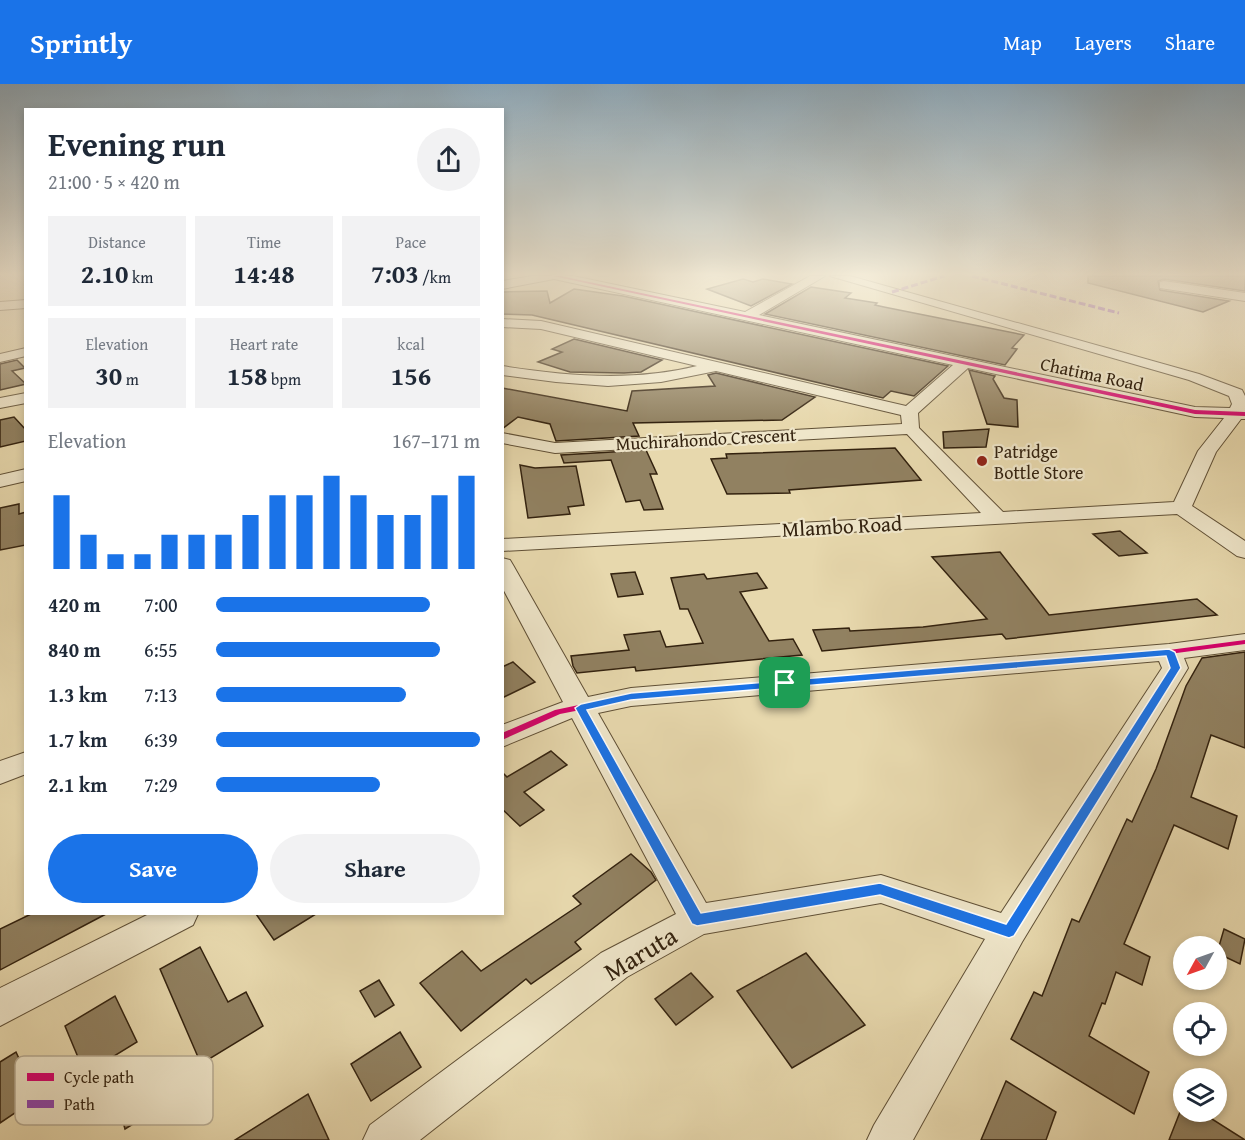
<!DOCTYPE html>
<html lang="en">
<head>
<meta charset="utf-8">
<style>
  :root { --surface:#fff; --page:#f2f2f3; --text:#1f2937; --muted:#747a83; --accent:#1a73e8 }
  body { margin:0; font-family:"Gentium Book Plus",serif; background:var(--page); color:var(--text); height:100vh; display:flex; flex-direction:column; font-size:22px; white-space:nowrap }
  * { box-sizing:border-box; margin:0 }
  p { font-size:20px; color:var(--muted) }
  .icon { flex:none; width:33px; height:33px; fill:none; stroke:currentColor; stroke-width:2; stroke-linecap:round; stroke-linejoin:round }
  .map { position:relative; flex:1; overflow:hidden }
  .sheet { position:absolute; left:24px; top:24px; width:480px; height:807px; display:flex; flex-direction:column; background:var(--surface); border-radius:0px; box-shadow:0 3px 9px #0003 }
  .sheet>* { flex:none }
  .needle { width:39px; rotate:230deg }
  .buttons { position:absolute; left:1173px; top:852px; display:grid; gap:12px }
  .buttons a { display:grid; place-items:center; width:54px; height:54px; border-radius:50%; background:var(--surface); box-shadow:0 3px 9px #0003; font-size:30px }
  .pin { position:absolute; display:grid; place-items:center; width:51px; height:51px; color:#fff; margin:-26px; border-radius:12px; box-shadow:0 3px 9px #0006 }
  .round { display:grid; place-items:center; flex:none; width:63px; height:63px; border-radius:32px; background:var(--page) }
  .head { display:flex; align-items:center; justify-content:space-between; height:102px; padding:0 24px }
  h1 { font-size:33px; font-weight:800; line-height:45px }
  .metrics { display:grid; grid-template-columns:repeat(3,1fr); gap:9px; height:102px; padding:6px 24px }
  .metrics div { display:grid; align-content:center; border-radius:0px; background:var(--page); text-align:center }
  .metrics b { font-size:26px; font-weight:800 }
  .metrics small { font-size:16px; font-weight:400 }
  .metrics p { font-size:16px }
  .chart { height:168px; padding:12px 24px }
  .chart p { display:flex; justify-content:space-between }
  .chart svg { width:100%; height:108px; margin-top:6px; stroke:var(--accent); stroke-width:6 }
  .button { display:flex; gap:12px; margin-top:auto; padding:12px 24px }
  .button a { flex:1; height:69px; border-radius:36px; background:var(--accent); color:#fff; font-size:24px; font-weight:800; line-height:69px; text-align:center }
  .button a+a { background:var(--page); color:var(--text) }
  ul { padding:0 24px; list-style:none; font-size:20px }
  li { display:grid; grid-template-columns:96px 72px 1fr; align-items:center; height:45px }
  li i { height:15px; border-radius:8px; background:var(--accent) }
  header { display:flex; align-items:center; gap:36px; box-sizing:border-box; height:84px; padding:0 30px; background:var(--accent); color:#fff }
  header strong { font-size:28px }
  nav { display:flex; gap:33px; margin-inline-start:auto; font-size:21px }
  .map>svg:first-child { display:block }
  .building { fill:#918161; stroke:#33220f; stroke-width:1.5 }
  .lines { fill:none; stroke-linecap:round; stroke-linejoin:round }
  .street-casing { stroke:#605036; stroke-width:2 }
  .street { fill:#efe6ca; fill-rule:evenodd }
  .quiet { stroke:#8e44ad; stroke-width:3; stroke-dasharray:7 3; stroke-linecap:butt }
  .cycleway-casing { stroke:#efe6ca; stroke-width:3 }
  .cycleway { fill:#d6006c; fill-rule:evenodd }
  .route { fill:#1a73e8; stroke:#fff; stroke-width:1.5; fill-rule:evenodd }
  .poi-dot { fill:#8f2418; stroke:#efe6ca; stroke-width:2 }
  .labels { text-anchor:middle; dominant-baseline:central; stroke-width:4.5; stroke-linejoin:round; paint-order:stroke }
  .far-street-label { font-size:18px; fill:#33220f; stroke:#efe6ca }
  .far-poi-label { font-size:18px; fill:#33220f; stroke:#efe6ca; text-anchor:start }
  .street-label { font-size:21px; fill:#33220f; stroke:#efe6ca }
  .near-street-label { font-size:26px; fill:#33220f; stroke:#efe6ca }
  .key { fill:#efe6ca; stroke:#b7ab92; stroke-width:1.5 }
  .key-label { font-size:16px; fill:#33220f }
</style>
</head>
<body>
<header>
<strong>Sprintly</strong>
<nav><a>Map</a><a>Layers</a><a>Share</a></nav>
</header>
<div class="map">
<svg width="1245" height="1056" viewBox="0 0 1245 1056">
  <rect width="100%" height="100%" fill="#e7d8ad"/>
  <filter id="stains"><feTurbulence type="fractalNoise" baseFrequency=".00333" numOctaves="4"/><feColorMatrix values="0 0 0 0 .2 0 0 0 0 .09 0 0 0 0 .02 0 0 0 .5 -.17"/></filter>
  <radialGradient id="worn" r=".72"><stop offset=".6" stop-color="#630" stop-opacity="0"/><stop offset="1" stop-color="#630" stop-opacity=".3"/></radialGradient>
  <g class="building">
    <path d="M 1088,192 L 1245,192 L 1245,207 L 1164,195 L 1158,197 L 1160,206 L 1229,217 L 1203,228 L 1088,199 Z"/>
    <path d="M 743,195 L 753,198 L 763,195 L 792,200 L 751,222 L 707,205 Z"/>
    <path d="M 811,203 L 851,209 L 845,214 L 877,219 L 875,221 L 884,223 L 1024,251 L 1012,264 L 1017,265 L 1005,281 L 765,230 Z"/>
    <path d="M 574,205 L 623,212 L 948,282 L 914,312 L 891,307 L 883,314 L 532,231 L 502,230 L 502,208 L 547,207 L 550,219 Z"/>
    <path d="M 574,255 L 662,276 L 641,288 L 624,289 L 570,288 L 538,278 L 562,268 L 552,265 Z"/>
    <path d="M 17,276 L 25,284 L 12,287 L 26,300 L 0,306 L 0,280 Z"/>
    <path d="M 969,286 L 995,292 L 993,295 L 1004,314 L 1017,316 L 1018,343 L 987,340 Z"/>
    <path d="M 716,289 L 815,313 L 782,336 L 633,339 L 639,352 L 556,357 L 550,340 L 518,333 L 502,345 L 502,304 L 627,327 L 632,307 L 715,302 L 708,291 Z"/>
    <path d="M 14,333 L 26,346 L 26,357 L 0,363 L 0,336 Z"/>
    <path d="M 989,345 L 986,363 L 944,364 L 943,348 Z"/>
    <path d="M 895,364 L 921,396 L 789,406 L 790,409 L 727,410 L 711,375 L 727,374 L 726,370 Z"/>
    <path d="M 646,366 L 657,390 L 650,390 L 663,425 L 644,426 L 640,416 L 626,418 L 611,376 L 564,379 L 561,371 Z"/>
    <path d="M 520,381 L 535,384 L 576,382 L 584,421 L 568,423 L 570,430 L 528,434 Z"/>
    <path d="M 19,420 L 19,430 L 26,428 L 26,461 L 0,466 L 0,424 Z"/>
    <path d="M 1120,447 L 1147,469 L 1119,472 L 1093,450 Z"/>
    <path d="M 1000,468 L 1049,531 L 1197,515 L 1217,531 L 1006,555 L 1002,550 L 822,567 L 813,546 L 849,544 L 850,547 L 923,543 L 987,535 L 932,473 Z"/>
    <path d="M 635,488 L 643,510 L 618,513 L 611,490 Z"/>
    <path d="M 757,489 L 767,504 L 740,508 L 769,557 L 793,555 L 802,571 L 636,587 L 635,583 L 577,589 L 573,582 L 571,572 L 629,566 L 624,551 L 660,547 L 666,563 L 703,559 L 688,525 L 680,525 L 671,494 L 704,490 L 707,495 Z"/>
    <path d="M 1245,568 L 1245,664 L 1211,651 L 1191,713 L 1237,732 L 1228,765 L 1174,741 L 1124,860 L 1150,873 L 1142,901 L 1116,888 L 1105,920 L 1102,919 L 1089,952 L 1149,988 L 1134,1030 L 1011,955 L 1034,908 L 1042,912 L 1072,835 L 1079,838 L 1127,735 L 1132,738 L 1156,685 L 1186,602 L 1202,574 Z"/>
    <path d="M 513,578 L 535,598 L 502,614 L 502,583 Z"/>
    <path d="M 551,667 L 567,681 L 524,708 L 544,726 L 520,742 L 502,725 L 502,688 L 507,693 Z"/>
    <path d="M 631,770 L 651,788 L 656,796 L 575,858 L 581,865 L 531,900 L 526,895 L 461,947 L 420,899 L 462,867 L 481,887 L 581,820 L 573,812 Z"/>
    <path d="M 31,830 L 106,830 L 0,886 L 0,845 Z"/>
    <path d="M 256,830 L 316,830 L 274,856 Z"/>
    <path d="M 1224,845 L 1245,855 L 1240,880 L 1217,869 Z"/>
    <path d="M 200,863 L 228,918 L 246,908 L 263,942 L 201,980 L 160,885 Z"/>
    <path d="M 806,869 L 865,941 L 792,984 L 737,907 Z"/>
    <path d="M 691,889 L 713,913 L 676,941 L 655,915 Z"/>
    <path d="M 379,896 L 394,921 L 375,933 L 360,907 Z"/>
    <path d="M 115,912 L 137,958 L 85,990 L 65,942 Z"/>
    <path d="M 400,948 L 421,983 L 371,1017 L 351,980 Z"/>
    <path d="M 16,968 L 37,1014 L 0,1039 L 0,978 Z"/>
    <path d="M 1006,997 L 1056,1028 L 1046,1056 L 981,1056 Z"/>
    <path d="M 308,1010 L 329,1056 L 235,1056 Z"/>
    <path d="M 146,1013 L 151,1029 L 125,1045 L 120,1027 Z"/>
    <path d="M 1180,1028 L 1201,1028 L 1245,1056 L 1169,1056 Z"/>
  </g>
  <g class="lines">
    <g class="street-casing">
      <g id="street">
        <path d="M 532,192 L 573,192 L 745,228 L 810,192 L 825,192 L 759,231 L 1195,323 L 1230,324 L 1232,320 L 1229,312 L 1189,296 L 830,192 L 850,192 L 1199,290 L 1242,306 L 1245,312 L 1245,335 L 1241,335 L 1216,368 L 1192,422 L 1245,457 L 1245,474 L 1237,472 L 1177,430 L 502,467 L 502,455 L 981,429 L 907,350 L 555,369 L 502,359 L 502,349 L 555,359 L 902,340 L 901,331 L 716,287 L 661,298 L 608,302 L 556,298 L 502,291 L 502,282 C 567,292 633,298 697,282 L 541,245 L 502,243 L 502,235 L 541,237 L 906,322 L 953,281 L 554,195 L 502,205 L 502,197 ZM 968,284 L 1195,333 L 1224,334 L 1198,367 L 1174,418 L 1003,428 L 919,344 L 918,329 Z"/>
        <path d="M 1164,197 L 1245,209 L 1245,217 L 1160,204 L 1160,198 Z"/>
        <path d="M 26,216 L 26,224 L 0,226 L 0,218 Z"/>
        <path d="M 26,264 L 26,272 L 0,278 L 0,270 Z"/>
        <path d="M 26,309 L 26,319 L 0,324 L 0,314 Z"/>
        <path d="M 26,385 L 26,397 L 0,403 L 0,391 Z"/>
        <path d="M 502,474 L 510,476 L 513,481 L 588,613 L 631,604 L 1169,560 L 1245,550 L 1245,566 L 1184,574 L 1188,584 L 1022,858 L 913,1056 L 867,1056 L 874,1041 L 985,855 L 881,819 L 704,850 L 627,893 L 420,1056 L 363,1056 L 370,1041 L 601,869 L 676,830 L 572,634 L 502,663 L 502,641 L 563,618 L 502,503 ZM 1159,577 L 1162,584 L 1001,829 L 881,791 L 706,819 L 598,629 L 631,622 Z"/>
        <path d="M 26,668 L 26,690 L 0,700 L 0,677 Z"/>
        <path d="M 149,830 L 198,830 L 193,841 L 0,942 L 0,904 Z"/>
      </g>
    </g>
    <use href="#street" class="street"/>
    <g class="quiet">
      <path d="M 972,192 L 1119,229"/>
      <path d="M 892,208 L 944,192"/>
    </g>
    <g class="cycleway-casing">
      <g id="cycleway">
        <path d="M 553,192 L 561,192 L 1195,326 L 1245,328 L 1245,332 L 1195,330 Z"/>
        <path d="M 1245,556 L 1245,560 L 1169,570 L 631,616 L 560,630 L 502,656 L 502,649 L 555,626 L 631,610 L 1169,566 Z"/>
      </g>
    </g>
    <use href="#cycleway" class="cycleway"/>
  </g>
  <linearGradient id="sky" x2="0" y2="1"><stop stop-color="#8faabb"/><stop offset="0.56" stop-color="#f4edda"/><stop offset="1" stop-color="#f4edda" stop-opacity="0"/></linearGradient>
  <rect width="1245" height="340" fill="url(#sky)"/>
  <path class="route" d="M 1169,565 L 1175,568 L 1181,584 L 1014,852 L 1009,854 L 880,811 L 697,842 L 692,840 L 575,624 L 581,620 L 631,609 ZM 1166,572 L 1170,584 L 1006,840 L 880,799 L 701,829 L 587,626 L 631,616 Z"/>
  <circle class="poi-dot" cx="982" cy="377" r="6"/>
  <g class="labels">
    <g class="far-street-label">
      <text transform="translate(1092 290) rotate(12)">Chatima Road</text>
      <text transform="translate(706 355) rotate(-3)">Muchirahondo Crescent</text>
    </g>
    <g class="far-poi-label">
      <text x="994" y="367">Patridge<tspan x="994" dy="21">Bottle Store</tspan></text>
    </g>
    <g class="street-label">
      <text transform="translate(842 442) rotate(-3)">Mlambo Road</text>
    </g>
    <g class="near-street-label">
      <text transform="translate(640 869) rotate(-31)">Maruta</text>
    </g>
  </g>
  <rect x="15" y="972" width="198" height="69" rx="9" class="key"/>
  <rect x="27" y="989" width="27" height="8" fill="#d6006c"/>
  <rect x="27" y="1016" width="27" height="8" fill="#8e44ad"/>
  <g class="key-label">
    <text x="64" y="999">Cycle path</text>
    <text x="64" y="1026">Path</text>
  </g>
  <rect width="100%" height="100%" filter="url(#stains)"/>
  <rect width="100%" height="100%" fill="url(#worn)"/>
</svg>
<div class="buttons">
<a><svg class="needle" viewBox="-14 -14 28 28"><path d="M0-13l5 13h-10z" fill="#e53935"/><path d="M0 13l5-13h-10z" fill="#747a83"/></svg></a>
<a><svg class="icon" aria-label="locate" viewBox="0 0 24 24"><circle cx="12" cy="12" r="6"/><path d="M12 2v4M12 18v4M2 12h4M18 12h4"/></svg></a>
<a><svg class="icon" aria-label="layers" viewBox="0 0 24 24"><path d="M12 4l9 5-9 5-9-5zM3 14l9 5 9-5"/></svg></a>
</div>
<div class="pin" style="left:785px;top:599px;background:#1e9e55"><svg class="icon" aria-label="arrive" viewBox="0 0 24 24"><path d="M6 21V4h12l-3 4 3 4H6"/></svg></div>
<section class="sheet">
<div class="head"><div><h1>Evening run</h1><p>21:00 · 5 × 420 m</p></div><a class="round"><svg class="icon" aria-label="share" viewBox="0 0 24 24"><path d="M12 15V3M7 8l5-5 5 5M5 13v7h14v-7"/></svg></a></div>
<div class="metrics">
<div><p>Distance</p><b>2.10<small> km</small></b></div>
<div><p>Time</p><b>14:48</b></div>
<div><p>Pace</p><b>7:03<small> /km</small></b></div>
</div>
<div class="metrics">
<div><p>Elevation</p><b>30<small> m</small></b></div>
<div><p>Heart rate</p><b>158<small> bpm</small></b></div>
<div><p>kcal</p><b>156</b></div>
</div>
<div class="chart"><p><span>Elevation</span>167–171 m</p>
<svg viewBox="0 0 160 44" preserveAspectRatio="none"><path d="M5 44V14M15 44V30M25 44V38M35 44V38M45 44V30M55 44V30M65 44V30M75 44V22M85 44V14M95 44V14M105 44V6M115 44V14M125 44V22M135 44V22M145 44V14M155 44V6"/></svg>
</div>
<ul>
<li><b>420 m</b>7:00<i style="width:81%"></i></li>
<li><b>840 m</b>6:55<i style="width:85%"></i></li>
<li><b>1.3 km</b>7:13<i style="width:72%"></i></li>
<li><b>1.7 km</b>6:39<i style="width:100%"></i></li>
<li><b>2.1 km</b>7:29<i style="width:62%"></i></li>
</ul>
<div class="button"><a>Save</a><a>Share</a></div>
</section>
</div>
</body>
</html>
